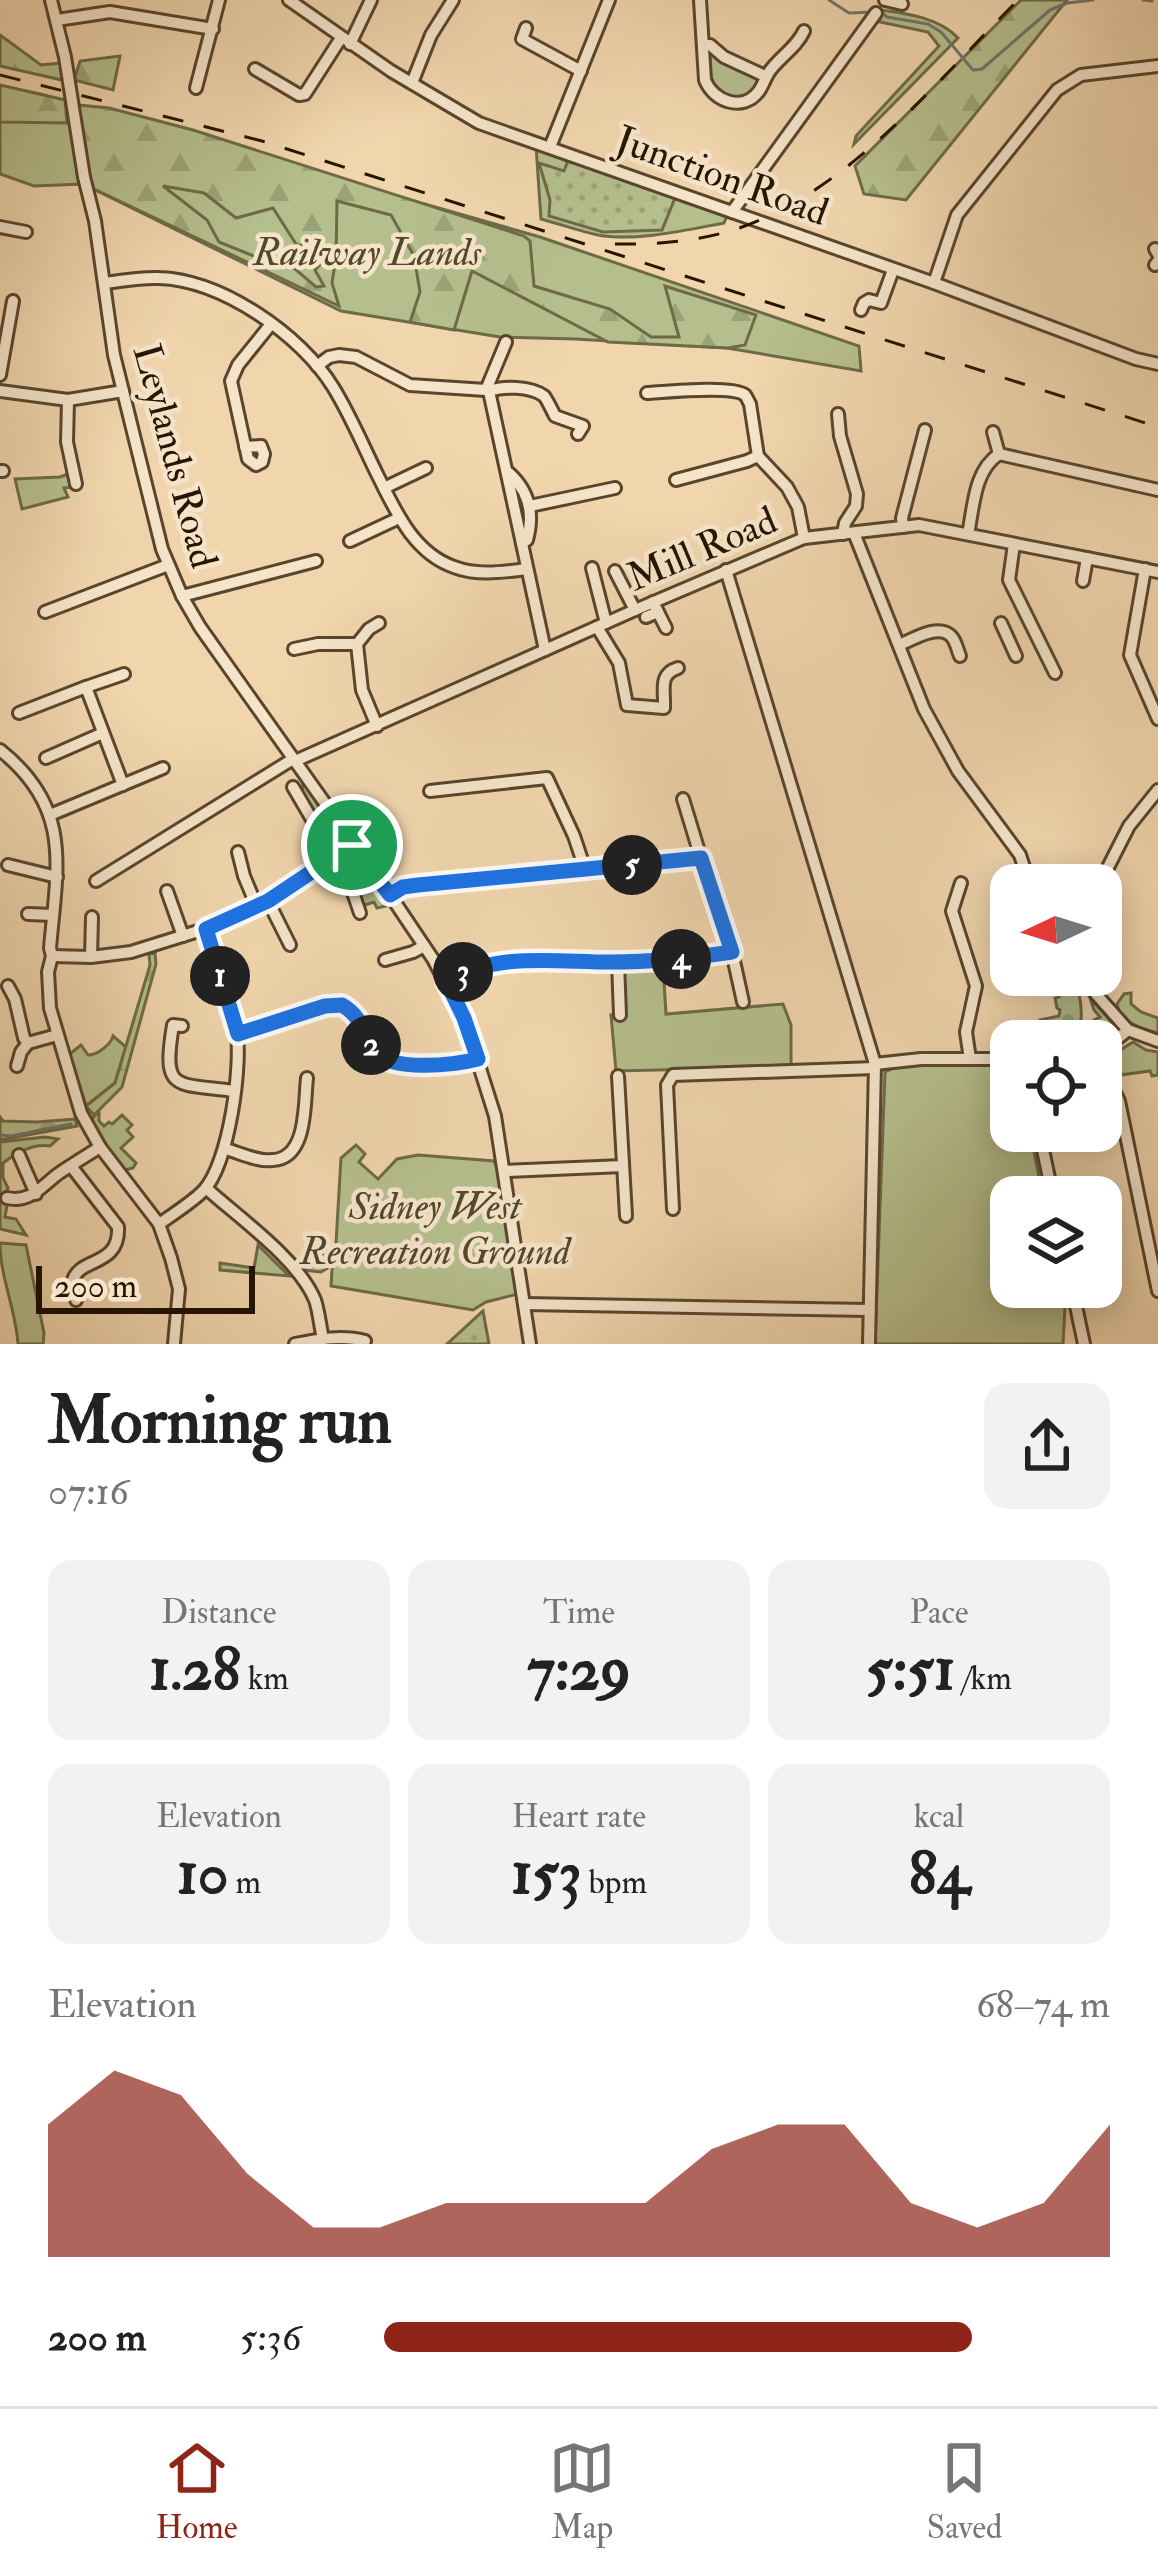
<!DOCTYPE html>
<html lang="en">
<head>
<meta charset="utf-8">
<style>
  :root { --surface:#fff; --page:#f2f2f2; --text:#222; --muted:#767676; --line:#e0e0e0; --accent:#8f2418 }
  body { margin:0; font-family:"IM FELL Double Pica",serif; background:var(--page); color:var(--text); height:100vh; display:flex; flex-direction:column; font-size:45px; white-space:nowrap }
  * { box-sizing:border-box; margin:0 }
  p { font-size:39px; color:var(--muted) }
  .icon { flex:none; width:66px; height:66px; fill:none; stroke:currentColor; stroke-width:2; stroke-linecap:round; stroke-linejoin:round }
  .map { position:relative; height:1344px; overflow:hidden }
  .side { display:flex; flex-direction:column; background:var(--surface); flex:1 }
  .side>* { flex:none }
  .needle { width:78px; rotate:266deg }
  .fabs { position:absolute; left:990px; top:864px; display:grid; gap:24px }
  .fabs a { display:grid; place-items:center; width:132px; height:132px; border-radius:24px; background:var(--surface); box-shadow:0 6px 30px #0003; font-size:60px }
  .scale { position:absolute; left:36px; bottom:30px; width:219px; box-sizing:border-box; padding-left:12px; border:6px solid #271501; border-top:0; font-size:33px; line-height:42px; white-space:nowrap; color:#271501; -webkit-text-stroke:9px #f5e4ca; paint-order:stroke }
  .pin { position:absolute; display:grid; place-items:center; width:102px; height:102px; color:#fff; margin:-51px; border:6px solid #fff; border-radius:50%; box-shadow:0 3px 12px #0007 }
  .km { position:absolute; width:60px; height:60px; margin:-30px; border-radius:50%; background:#222; color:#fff; font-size:33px; line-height:60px; text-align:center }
  .round { display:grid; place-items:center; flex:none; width:126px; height:126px; border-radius:24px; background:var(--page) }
  .head { display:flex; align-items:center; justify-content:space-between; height:204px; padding:0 48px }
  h1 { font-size:66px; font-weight:800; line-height:90px }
  .figures { display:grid; grid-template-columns:repeat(3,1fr); gap:18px; height:204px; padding:12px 48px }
  .figures div { display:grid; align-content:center; border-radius:24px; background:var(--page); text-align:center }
  .figures b { font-size:60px; font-weight:800 }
  .figures small { font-size:33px; font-weight:400 }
  .figures p { font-size:33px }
  .chart { height:336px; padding:24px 48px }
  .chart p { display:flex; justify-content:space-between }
  .chart svg { width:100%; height:216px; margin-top:12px; fill:var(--accent); opacity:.7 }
  ul { padding:0 48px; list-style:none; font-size:39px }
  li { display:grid; grid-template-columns:192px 144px 1fr; align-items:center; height:90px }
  li i { height:30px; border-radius:15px; background:var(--accent) }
  .menu { display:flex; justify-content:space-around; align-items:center; height:168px; border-top:3px solid var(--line); background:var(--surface); font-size:33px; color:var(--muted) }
  .menu a { display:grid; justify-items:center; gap:6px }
  .menu .current { color:var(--accent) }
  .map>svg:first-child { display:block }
  .green { fill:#b5be8d; stroke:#6e6a47; stroke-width:3 }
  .forest { fill:url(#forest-firs); stroke:#6e6a47; stroke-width:3; fill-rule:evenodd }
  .cemetery { fill:url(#cemetery-stones); stroke:#6e6a47; stroke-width:3 }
  .garden { fill:url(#garden-dots); stroke:#6e6a47; stroke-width:3 }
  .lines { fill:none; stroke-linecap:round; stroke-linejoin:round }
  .stream { stroke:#70756e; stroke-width:3 }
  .minor-casing { stroke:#59452c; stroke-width:16 }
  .minor { stroke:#f5e4ca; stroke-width:10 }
  .rail { stroke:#271501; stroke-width:3; stroke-dasharray:21 21; stroke-linecap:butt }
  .route-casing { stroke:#fff; stroke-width:24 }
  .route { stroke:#1a73e8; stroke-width:15 }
  .labels { text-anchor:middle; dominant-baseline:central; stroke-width:9; stroke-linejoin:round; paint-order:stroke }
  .street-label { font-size:39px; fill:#271501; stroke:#f5e4ca }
  .park-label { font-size:39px; font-style:italic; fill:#52482b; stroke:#f5e4ca }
</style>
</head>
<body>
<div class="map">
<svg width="1158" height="1344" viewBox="0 0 1158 1344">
  <defs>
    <pattern id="forest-firs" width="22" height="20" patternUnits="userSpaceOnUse" patternTransform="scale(3)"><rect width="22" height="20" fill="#b5be8d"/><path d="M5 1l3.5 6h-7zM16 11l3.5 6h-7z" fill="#9ca278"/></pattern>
    <pattern id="cemetery-stones" width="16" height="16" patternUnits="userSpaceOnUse" patternTransform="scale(3)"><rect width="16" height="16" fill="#b5be8d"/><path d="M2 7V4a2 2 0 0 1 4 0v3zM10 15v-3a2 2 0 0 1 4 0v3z" fill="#9ca278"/></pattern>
    <pattern id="garden-dots" width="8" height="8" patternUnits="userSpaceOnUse" patternTransform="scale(3)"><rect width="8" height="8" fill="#b5be8d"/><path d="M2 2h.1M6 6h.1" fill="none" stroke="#9ca278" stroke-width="1.8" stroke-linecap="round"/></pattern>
  </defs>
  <rect width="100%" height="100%" fill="#f0d5ad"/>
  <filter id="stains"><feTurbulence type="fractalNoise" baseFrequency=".00167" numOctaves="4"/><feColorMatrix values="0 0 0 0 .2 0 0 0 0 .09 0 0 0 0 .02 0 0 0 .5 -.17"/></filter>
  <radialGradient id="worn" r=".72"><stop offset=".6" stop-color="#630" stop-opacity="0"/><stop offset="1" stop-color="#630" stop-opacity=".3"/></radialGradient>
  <g class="green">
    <path d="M 713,53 C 726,66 740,71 756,76 L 758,86 L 743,99 C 715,98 710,82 708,57 Z"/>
    <path d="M 0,86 L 40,94 L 540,237 L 859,346 L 861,371 L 727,348 L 575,339 L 500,337 L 341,311 L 83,184 L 34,186 L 0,174 Z"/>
    <path d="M 536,146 L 727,216 L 724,223 C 687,230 634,242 598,235 C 579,231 560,224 541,219 Z"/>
    <path d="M 71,473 L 74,487 L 64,488 L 68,497 L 22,509 L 15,479 L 60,477 Z"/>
    <path d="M 303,783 L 338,832 L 341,838 L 336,847 L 327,841 L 302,794 Z"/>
    <path d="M 347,857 L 356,858 L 390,905 L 377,908 L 374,902 L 365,905 L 360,902 L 353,879 L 345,866 Z"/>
    <path d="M 663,965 L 666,1014 L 783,1004 L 791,1025 L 791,1067 L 616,1071 L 611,1015 L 625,1014 L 624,968 Z"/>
    <path d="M 1131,993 L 1131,1004 L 1141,1012 L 1158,1018 L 1158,1033 C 1141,1029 1121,1023 1117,1004 L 1124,994 Z"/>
    <path d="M 1090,998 L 1118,1029 L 1118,1034 L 1101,1047 L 1101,1041 L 1090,1041 L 1094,1020 L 1100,1017 L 1094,1010 Z"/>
    <path d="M 113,1036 L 126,1047 L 115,1083 L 86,1106 L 68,1050 L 71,1053 L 81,1045 L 88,1055 C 98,1055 111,1044 113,1036 Z"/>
    <path d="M 1133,1042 L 1146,1050 L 1158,1052 L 1158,1075 L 1152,1076 L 1150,1071 L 1113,1076 L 1111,1071 L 1119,1051 Z"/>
    <path d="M 1011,1064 L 1011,1131 L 1030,1131 L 1043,1197 L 1011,1197 L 1011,1287 L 1061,1287 L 1065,1306 L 1063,1344 L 875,1344 L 885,1072 L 898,1066 Z"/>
    <path d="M 99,1112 L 99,1121 L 104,1126 L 109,1122 L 112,1124 L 122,1115 L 132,1125 L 127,1130 L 133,1137 L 121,1148 L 136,1163 L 133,1168 L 125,1170 L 112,1159 L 88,1122 Z"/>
    <path d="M 45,1137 L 58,1139 L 50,1146 C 34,1143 16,1153 3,1163 L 3,1178 L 8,1188 L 3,1199 L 7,1205 L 5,1217 L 16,1219 L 26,1235 L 0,1229 L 0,1142 Z"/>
    <path d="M 356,1145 L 365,1154 L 359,1162 L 378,1179 L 397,1159 L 418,1155 L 494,1161 L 498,1170 L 518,1294 L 486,1302 L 473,1310 L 331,1286 L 333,1255 L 331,1266 L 321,1272 L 302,1270 L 318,1256 L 332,1252 L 336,1243 L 341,1158 Z"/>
    <path d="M 0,1243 L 26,1245 L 44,1333 L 43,1344 L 18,1344 C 16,1310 0,1277 0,1243 Z"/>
    <path d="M 258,1245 L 289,1276 L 220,1270 L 220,1263 L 254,1268 Z"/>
  </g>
  <g class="forest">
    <path d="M 1021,0 L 1067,0 L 906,200 L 864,194 L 855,166 Z"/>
    <path d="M 880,10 C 906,13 940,18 958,38 L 854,144 L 856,136 L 939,46 L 928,32 L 875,21 Z"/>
    <path d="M 0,35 L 41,65 L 61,63 L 62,80 L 0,66 Z"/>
    <path d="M 120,56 L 113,90 L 74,80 L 80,61 Z"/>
    <path d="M 0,85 L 65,100 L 67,123 L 0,122 Z"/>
    <path d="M 78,105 L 109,108 L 193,130 L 524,236 L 530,241 L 534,286 L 610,309 L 651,337 L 679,337 L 665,286 L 756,315 L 745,345 L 728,348 L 608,342 L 472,271 L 454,330 L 410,322 L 420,292 L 414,256 L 391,215 L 337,201 L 336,257 L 332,283 L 339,306 L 90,187 ZM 163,186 L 204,193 L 236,218 L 273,208 L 296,244 L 324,253 L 326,258 L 315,270 L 324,286 L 316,287 L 294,268 L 261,259 L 219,242 L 207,220 Z"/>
    <path d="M 155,953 L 156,964 L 122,1087 L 94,1115 L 86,1106 L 115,1083 L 150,965 L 149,954 Z"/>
    <path d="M 0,1117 L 3,1121 L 37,1122 L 75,1119 L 77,1126 L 0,1140 Z"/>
  </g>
  <path class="cemetery" d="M 1020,975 L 1072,975 C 1083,997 1084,1018 1077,1041 L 1041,1041 L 1040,1020 L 1059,1016 L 1060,1010 L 1057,1008 L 1055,998 L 1059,997 L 1057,989 L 1052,990 L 1051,986 L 1046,986 L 1043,976 L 1022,981 Z"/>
  <g class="garden">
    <path d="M 569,158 L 675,198 L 662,230 L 603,232 L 549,216 L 550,200 L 539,163 L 564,171 Z"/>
    <path d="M 483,1311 L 489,1344 L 447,1344 Z"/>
  </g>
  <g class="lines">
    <g class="stream">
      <path d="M 829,0 L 849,13 L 873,12"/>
      <path d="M 1143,0 L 1152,1"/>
      <path d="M 882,13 L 887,17 L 928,24 L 941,32 L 973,70 L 982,69 L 1050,10 L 1067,3 L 1093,0"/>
      <path d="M 0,1135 L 11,1136 L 71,1124"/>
    </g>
    <g class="minor-casing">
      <g id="minor">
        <path d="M 51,0 L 65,57 L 84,177 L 95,221 L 114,355 L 162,549 L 182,596 L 200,627 L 390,895 L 433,959 L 464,1018 L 495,1116 L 530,1344"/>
        <path d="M 289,0 L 391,71 L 479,123 L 934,283 L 1136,359 L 1158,364"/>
        <path d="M 700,0 L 705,80 C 713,101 743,113 759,91 C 764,84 766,74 773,67 C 784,54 797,46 804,31"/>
        <path d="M 885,0 L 902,4"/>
        <path d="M 57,20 L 110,12 L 213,29"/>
        <path d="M 526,28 L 522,39 L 581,71"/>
        <path d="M 350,44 L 371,0"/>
        <path d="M 704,45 L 710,45 L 724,57 L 765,76"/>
        <path d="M 255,69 L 299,95 L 305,94 L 341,38"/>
        <path d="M 412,83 L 431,35 L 453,0"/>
        <path d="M 196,88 L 219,0"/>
        <path d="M 550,147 L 609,0"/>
        <path d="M 732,212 L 876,13"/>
        <path d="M 0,227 L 26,232"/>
        <path d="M 1155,249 L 1158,254"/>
        <path d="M 1155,265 L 1158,261"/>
        <path d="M 104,283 C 122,281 141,277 159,278 C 222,280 301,335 333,387 C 351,416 364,448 379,478 C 396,512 414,553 454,567 C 477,576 503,572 527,569"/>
        <path d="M 934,283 L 957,215 L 1057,90 L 1081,75 L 1158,66"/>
        <path d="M 861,310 L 864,303 L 869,300 L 881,303 L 893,270"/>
        <path d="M 506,342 L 486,390 L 489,391 L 545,650"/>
        <path d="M 317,366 L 329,357 L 339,355 L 356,357 L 410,385 L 486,390"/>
        <path d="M 0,375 L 13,301"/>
        <path d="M 0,391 L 68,400 L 123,391"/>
        <path d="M 489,391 C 503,386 530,386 544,396 C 546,398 553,412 555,416 L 583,426 L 578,434"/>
        <path d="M 647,393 C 665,392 732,385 745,395 C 747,397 748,401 750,404 L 758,456 L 787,487 L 798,507 L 804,538"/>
        <path d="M 68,400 L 67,442 L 76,484"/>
        <path d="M 838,414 L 840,436 L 857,494 L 856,506 L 845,523 L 843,534"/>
        <path d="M 993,432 L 999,454"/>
        <path d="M 245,447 L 261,446 L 264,454 L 262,462 L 256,465 L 248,459 L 231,381 L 238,365 L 271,324"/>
        <path d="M 0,471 L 3,471"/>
        <path d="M 509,473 C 529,491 534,514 527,540 L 522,543"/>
        <path d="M 676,480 L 747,461 L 758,456"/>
        <path d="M 384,488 L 426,468"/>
        <path d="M 530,506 L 615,488"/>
        <path d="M 903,527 L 902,518 L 925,430"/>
        <path d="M 854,533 L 924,709 L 958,771 L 1020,855 L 1030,885"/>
        <path d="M 968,534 C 974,505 974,471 999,454 L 1158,490"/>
        <path d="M 350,541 L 399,518"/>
        <path d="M 1014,544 L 1009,580 L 1055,673"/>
        <path d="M 592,568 L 606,623"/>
        <path d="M 1145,569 L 1130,655 L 1158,719"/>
        <path d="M 726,570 L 875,1064 L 869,1344"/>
        <path d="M 615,571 L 635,610"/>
        <path d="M 1083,581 L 1087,558"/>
        <path d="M 182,596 L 316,561"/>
        <path d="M 45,612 L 168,565"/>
        <path d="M 658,612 L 666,628"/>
        <path d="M 646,617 L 658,612 L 653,602"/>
        <path d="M 1001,623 L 1016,656"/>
        <path d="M 597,627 L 619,663 L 627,705 L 664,708 C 665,691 658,674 678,668"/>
        <path d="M 899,645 C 912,640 938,623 951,636 C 956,641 957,649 960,656"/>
        <path d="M 294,649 L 318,644 L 357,644"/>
        <path d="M 86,687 L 124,674"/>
        <path d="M 19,713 L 86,687 L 123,785"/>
        <path d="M 377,726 L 362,690 L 357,644 L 369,629 L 379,623"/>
        <path d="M 0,750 C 73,808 57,867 50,948 L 52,956 L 48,972 L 50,1008 L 81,1113 L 100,1147 L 159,1224 L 171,1258 L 179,1289 L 174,1344"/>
        <path d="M 46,758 L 103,733"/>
        <path d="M 295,761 L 635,610 L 804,538 L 919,525 L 1158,572"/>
        <path d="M 293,787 L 317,828 L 326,849 L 349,881 L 360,913"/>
        <path d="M 430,791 L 547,778 L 574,836 L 585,869"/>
        <path d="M 50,815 L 163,768"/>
        <path d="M 238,852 L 244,876 L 257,907"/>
        <path d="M 701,858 L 732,952 L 743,1002"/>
        <path d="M 8,865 L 57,877"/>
        <path d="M 96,881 L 293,759"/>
        <path d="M 961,883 L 952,911 L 976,986 L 966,1032 L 970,1059"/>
        <path d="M 1099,885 L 1129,826 L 1158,790"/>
        <path d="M 167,891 L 183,936"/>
        <path d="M 390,895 L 403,887 L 418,885 L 701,858 L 683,799"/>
        <path d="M 268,901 L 290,945"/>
        <path d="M 28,914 L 53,915"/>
        <path d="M 52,956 L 91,957 L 131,952 L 227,922 L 268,901 L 353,845"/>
        <path d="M 91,957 L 92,917"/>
        <path d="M 385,960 L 413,952 L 424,946"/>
        <path d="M 618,962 L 620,1015"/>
        <path d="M 1079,975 L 1128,1030 L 1158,1041"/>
        <path d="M 446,981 C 500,950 560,963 620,962 C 658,961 695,957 732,952"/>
        <path d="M 8,986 L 15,999 L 24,1038 L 28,1043 L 57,1035"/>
        <path d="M 182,1026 L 173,1025 C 162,1092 174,1083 234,1091"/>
        <path d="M 238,1034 L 325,1006 L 342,1005 C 362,1017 362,1035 375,1052 C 386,1065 433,1067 450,1066 C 459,1066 469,1061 478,1059"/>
        <path d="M 1101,1052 L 1128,1030"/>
        <path d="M 875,1064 L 921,1059 L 1011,1059"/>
        <path d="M 1101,1065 L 1119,1101 L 1158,1291"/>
        <path d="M 17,1066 L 21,1052 L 28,1043"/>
        <path d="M 618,1076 L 626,1216"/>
        <path d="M 1039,1131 L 1053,1197"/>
        <path d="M 226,1149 C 240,1153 258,1162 273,1160 C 308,1158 304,1103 307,1078"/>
        <path d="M 19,1155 L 36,1194"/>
        <path d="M 71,1166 L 118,1227 C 120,1267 80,1257 73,1280 C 71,1285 75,1295 76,1300"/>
        <path d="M 505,1171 L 623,1166"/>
        <path d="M 206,1188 C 239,1218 298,1259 315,1300 C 319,1312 320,1326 323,1339"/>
        <path d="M 7,1198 C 30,1203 41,1187 58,1174 C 71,1165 86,1156 100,1147"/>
        <path d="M 673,1209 L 667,1085 L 673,1075 L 875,1068"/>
        <path d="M 159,1224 C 172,1215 194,1201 204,1190 C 229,1163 243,1063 236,1028 C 230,994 216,961 206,929"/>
        <path d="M 1072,1287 L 1084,1344"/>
        <path d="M 524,1304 L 869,1310"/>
        <path d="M 295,1344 C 318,1339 343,1335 365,1341"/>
      </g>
    </g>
    <use href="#minor" class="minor"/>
    <g class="rail">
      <path d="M 0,75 L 262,141 L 1158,427"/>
      <path d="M 615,244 C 664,245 715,240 760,220 C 860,177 942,76 1018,0"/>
    </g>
  </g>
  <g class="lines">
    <g class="route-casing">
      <path id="route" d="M 352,845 L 390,895 L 403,887 L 418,885 L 701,858 L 732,952 C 692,958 651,962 611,962 C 554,962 497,952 446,981 L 464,1018 L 478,1059 C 455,1065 392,1072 375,1052 C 361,1034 365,1019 342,1005 L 325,1006 L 238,1034 L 206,929 L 268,901 Z"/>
    </g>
    <use href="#route" class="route"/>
  </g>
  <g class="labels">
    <g class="street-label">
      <text transform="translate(722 176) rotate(20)">Junction Road</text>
      <text transform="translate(175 456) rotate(75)">Leylands Road</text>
      <text transform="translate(702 549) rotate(-23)">Mill Road</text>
    </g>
    <g class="park-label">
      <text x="367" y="252">Railway Lands</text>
      <text x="435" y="1206">Sidney West<tspan x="435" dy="45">Recreation Ground</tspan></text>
    </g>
  </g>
  <rect width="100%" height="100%" filter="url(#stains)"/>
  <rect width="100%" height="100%" fill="url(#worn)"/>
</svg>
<div class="fabs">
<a><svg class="needle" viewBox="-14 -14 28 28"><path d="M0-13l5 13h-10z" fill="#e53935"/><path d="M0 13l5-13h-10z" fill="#767676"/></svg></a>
<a><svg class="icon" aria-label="locate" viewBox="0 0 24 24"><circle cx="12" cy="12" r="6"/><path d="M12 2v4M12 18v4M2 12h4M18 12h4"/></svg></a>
<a><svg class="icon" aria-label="layers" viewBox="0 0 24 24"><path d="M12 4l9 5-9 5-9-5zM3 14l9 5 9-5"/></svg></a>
</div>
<div class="scale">200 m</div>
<div class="pin" style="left:352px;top:845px;background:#1e9e55"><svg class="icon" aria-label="arrive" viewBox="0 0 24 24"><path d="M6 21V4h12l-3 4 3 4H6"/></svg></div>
<b class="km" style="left:220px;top:976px">1</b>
<b class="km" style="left:371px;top:1045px">2</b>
<b class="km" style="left:463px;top:972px">3</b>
<b class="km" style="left:681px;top:959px">4</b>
<b class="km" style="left:632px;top:865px">5</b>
</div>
<section class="side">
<div class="head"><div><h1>Morning run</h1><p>07:16</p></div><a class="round"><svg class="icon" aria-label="share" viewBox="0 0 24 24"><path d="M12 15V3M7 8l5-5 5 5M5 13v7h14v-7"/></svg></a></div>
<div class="figures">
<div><p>Distance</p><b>1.28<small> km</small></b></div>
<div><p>Time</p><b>7:29</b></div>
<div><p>Pace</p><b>5:51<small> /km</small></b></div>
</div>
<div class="figures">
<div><p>Elevation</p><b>10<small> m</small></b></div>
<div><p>Heart rate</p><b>153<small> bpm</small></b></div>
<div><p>kcal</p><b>84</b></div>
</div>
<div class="chart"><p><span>Elevation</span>68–74 m</p>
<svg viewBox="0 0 160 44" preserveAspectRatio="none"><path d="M0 44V17L10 6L20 11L30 27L40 38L50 38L60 33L70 33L80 33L90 33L100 22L110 17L120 17L130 33L140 38L150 33L160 17V44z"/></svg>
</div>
<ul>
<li><b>200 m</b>5:36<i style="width:81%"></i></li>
</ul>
</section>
<nav class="menu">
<a class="current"><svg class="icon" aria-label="home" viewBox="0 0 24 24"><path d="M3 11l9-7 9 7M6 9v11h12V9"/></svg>Home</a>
<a><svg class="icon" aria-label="map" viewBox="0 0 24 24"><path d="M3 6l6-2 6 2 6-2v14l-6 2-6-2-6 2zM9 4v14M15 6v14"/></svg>Map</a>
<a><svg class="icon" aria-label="saved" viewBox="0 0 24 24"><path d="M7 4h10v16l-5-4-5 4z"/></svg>Saved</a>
</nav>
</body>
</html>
